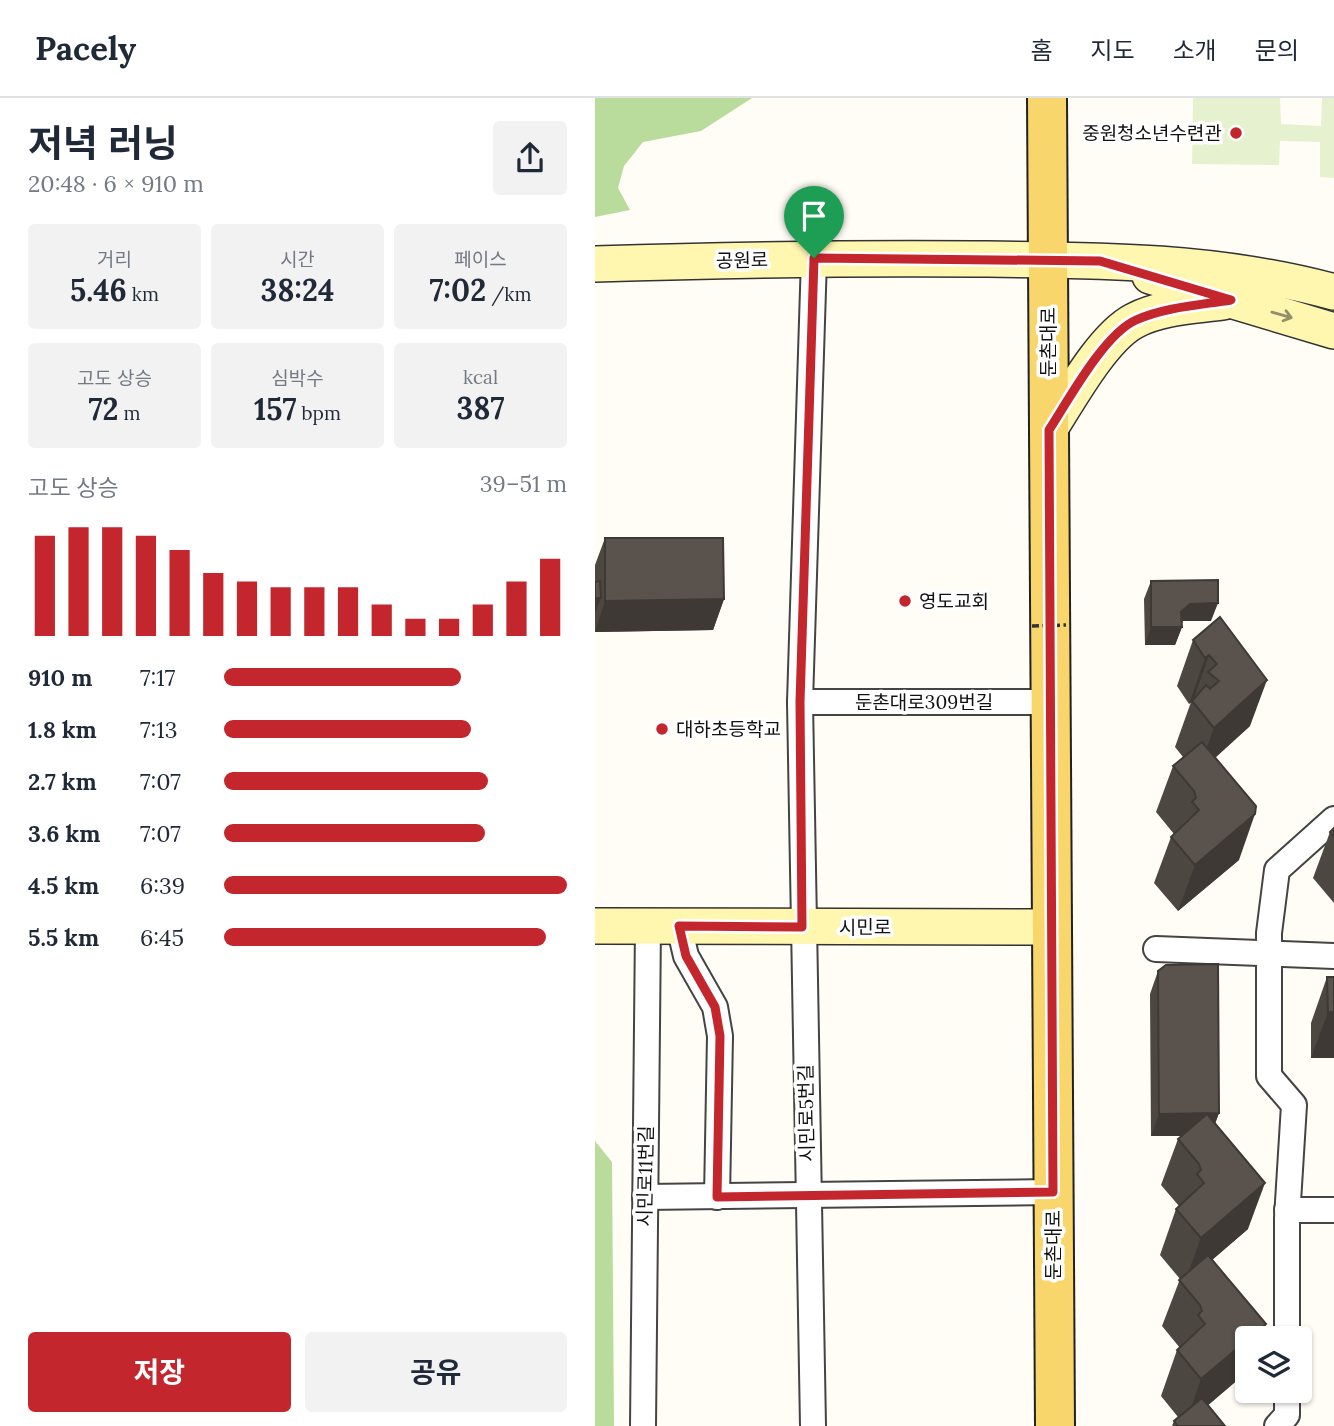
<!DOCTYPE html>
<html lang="ko">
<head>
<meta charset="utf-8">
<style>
  :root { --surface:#fff; --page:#f2f2f3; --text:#1f2937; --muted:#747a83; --line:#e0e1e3; --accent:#c4262e }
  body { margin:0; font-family:Lora,"Noto Sans KR",serif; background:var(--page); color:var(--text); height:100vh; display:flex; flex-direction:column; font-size:26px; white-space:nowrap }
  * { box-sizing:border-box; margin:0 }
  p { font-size:23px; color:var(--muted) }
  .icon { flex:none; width:38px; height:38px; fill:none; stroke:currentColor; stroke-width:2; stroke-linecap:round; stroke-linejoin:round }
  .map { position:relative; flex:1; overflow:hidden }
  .side { display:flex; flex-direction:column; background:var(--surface); width:595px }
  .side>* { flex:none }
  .fabs { position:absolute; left:640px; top:1228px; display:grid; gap:14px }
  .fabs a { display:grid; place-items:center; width:77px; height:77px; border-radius:7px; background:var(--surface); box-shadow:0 2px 5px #0004; font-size:35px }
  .pin { position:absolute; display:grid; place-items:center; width:60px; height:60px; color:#fff; margin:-72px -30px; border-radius:50% 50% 50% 0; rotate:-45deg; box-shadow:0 0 7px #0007 }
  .pin .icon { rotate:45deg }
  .round { display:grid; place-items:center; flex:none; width:74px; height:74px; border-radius:7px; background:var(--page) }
  .head { display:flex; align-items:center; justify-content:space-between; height:119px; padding:0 28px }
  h1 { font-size:38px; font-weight:700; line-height:52px }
  .figures { display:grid; grid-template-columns:repeat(3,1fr); gap:10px; height:119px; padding:7px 28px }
  .figures div { display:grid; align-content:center; border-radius:7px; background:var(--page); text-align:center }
  .figures b { font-size:30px; font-weight:700 }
  .figures small { font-size:19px; font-weight:400 }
  .figures p { font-size:19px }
  .chart { height:196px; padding:14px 28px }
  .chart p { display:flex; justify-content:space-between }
  .chart svg { width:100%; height:126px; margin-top:7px; stroke:var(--accent); stroke-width:6 }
  .primary-button { display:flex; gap:14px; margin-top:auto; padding:14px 28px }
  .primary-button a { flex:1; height:80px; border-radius:7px; background:var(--accent); color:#fff; font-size:28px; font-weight:700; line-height:80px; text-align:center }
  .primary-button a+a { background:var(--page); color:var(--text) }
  ul { padding:0 28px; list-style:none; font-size:23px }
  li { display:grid; grid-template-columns:112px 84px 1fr; align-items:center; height:52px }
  li i { height:18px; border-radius:9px; background:var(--accent) }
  header { display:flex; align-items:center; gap:42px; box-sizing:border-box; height:98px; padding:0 35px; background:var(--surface); border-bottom:2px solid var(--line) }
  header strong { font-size:33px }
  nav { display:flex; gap:38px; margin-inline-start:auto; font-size:24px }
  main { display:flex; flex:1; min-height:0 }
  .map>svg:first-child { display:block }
  .forest { fill:#b9dc9c }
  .pitch { fill:#e6f2cf }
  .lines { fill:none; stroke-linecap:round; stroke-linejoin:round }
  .minor-casing { stroke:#444; stroke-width:28 }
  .secondary-casing { stroke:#333; stroke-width:38 }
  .primary-casing { stroke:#222; stroke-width:42 }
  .minor { stroke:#fff; stroke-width:24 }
  .secondary { stroke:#fff6b0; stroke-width:35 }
  .primary { stroke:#f9d66b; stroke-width:38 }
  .path-bridge { stroke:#333; stroke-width:3.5; stroke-dasharray:7 3.5; stroke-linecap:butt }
  .wall { fill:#4d4742 }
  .shaded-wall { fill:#3f3936 }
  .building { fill:#5a524d; stroke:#3f3936; stroke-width:2 }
  .oneway { stroke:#948f68 }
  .route-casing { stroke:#fff; stroke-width:14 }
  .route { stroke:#c4262e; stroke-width:9 }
  .poi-dot { fill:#c4262e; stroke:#fff; stroke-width:2.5 }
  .labels { text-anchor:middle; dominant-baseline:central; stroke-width:7; stroke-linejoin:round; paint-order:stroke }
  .poi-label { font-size:19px; fill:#111; stroke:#fff; text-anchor:start }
  .street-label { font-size:19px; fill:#111; stroke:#fff }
</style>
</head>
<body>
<header>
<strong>Pacely</strong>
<nav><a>홈</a><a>지도</a><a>소개</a><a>문의</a></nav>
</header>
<main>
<section class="side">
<div class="head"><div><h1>저녁 러닝</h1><p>20:48 · 6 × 910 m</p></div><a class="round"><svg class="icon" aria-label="share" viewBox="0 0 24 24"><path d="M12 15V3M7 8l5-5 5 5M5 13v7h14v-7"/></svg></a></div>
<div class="figures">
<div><p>거리</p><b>5.46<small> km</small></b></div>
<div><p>시간</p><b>38:24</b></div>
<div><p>페이스</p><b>7:02<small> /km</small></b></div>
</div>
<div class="figures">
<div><p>고도 상승</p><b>72<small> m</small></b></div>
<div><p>심박수</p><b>157<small> bpm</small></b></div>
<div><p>kcal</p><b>387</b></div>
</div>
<div class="chart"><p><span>고도 상승</span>39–51 m</p>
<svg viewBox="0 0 160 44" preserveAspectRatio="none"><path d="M5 44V9M15 44V6M25 44V6M35 44V9M45 44V14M55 44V22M65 44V25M75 44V27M85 44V27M95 44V27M105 44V33M115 44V38M125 44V38M135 44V33M145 44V25M155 44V17"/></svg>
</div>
<ul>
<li><b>910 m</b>7:17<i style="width:69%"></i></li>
<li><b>1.8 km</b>7:13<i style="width:72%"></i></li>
<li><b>2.7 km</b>7:07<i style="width:77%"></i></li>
<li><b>3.6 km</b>7:07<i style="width:76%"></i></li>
<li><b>4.5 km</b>6:39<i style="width:100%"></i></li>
<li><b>5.5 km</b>6:45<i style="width:94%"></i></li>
</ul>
<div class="primary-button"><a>저장</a><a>공유</a></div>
</section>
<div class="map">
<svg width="739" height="1328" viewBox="0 0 739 1328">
  <rect width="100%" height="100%" fill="#fffdf5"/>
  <g class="forest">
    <path d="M 0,0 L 157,0 L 106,33 L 48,44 L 29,68 L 23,90 L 35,112 L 0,119 Z"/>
    <path d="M 0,1043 L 17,1064 L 19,1328 L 0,1328 Z"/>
  </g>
  <path class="pitch" d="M 598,0 L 685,0 L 686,26 L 726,28 L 727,0 L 739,0 L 739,80 L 725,79 L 725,44 L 685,43 L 684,67 L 597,66 Z"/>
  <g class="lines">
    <g class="minor-casing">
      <g id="minor">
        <path d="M 205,604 L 454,604"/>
        <path d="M 84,828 L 91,858 L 120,909 L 125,938 L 122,1099"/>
        <path d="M 561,851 L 739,858"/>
        <path d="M 50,1099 L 458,1094"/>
        <path d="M 692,1112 L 739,1112"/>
        <path d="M 692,1241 L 692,1120 L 699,1007 L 674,978 L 674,835 L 682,772 L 739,721"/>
        <path d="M 48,1328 L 53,828"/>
        <path d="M 218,1328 L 205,604 L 219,160"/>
        <path d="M 682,1328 L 692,1317 L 692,1293"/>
      </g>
    </g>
    <g class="secondary-casing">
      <g id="secondary">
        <path d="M 0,166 C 127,162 254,160 381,161 C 502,162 622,162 739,194"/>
        <path d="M 555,178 L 739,233"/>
        <path d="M 454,332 C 474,301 507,240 539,223 C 565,209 599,208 628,204"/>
        <path d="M 0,828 L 455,829"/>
      </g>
    </g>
    <g class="primary-casing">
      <path id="primary" d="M 452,0 L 460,1328"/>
    </g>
    <use href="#minor" class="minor"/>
    <use href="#secondary" class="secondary"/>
    <use href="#primary" class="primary"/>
    <path class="path-bridge" d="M 437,528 L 471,527"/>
  </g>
  <g class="wall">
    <path d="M 10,440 L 129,501 L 118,532 L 0,534 L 0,467 Z"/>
    <path d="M 556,483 L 616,523 L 588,523 L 587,525 L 587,529 L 580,547 L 550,547 L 549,501 Z"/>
    <path d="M 625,519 L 655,628 L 620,660 L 644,762 L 583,813 L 559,785 L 576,739 L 579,736 L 561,714 L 578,668 L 588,659 L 580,649 L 596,604 L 594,606 L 582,588 L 598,542 Z"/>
    <path d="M 739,730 L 739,805 L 718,780 L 735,734 Z"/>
    <path d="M 563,873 L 624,1015 L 620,1026 L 653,1131 L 617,1162 L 671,1226 L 666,1241 L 653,1241 L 653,1273 L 613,1307 L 630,1328 L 577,1328 L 579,1323 L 583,1319 L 566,1298 L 582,1252 L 585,1250 L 567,1228 L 585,1181 L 565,1157 L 581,1111 L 584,1108 L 566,1087 L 583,1041 L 586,1038 L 556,1038 L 555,896 Z"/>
    <path d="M 732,879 L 739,879 L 739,960 L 716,960 L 716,925 Z"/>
  </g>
  <g class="shaded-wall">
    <path d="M 0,500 L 6,500 L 0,515 Z"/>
    <path d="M 129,501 L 118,532 L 0,534 L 10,503 Z"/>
    <path d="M 623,505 L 616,523 L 588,523 L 583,529 L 587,529 L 580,547 L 550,547 L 556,529 L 586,514 L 595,506 Z"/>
    <path d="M 614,557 L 598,603 L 594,606 L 610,560 Z"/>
    <path d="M 672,582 L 655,628 L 602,676 L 619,630 Z"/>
    <path d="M 660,716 L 644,762 L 583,813 L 600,767 Z"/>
    <path d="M 733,914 L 739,914 L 739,960 L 716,960 Z"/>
    <path d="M 624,1015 L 615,1038 L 556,1038 L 564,1016 Z"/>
    <path d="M 670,1085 L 653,1131 L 589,1186 L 606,1140 Z"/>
    <path d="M 671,1226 L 666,1241 L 654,1241 Z"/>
    <path d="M 653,1242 L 653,1273 L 590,1327 L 606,1281 Z"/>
  </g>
  <g class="building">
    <path d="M 10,440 L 128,440 L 129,501 L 10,503 Z"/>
    <path d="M 623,482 L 623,505 L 595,506 L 586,514 L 587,529 L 556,529 L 556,483 Z"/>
    <path d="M 5,483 L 6,500 L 0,500 L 0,484 Z"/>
    <path d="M 625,519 L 672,582 L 619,630 L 597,603 L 611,587 L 615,591 L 624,583 L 613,574 L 622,566 L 614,557 L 610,560 L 598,542 Z"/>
    <path d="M 607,644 L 661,708 L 660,716 L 600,767 L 576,739 L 604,712 L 597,704 L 601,700 L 599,693 L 578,668 Z"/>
    <path d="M 739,730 L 739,739 L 735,734 Z"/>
    <path d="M 623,866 L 624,1015 L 564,1016 L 563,873 L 571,867 Z"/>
    <path d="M 732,879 L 739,879 L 739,914 L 733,914 Z"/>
    <path d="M 612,1016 L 670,1085 L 606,1140 L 581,1111 L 609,1085 L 602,1076 L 606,1072 L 604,1066 L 583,1041 Z"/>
    <path d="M 613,1157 L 671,1226 L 606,1281 L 582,1252 L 610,1226 L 603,1217 L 607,1213 L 605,1207 L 584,1182 Z"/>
    <path d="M 607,1300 L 630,1328 L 583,1328 L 579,1323 Z"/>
  </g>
  <defs><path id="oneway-shaft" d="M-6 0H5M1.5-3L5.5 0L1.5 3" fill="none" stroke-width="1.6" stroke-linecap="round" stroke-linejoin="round" transform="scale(1.75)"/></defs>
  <use class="oneway" href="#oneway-shaft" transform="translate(687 217) rotate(16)"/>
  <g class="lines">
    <g class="route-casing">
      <path id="route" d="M 219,160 L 505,163 L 636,202 C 605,207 570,209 541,222 C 509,236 473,303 454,332 L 458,1094 L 122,1099 L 125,938 L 120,909 L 91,858 L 84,828 L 207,829 L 205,604 Z"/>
    </g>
    <use href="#route" class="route"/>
  </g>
  <g class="poi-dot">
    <circle cx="641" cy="35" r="7"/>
    <circle cx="310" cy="503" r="7"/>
    <circle cx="67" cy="631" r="7"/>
  </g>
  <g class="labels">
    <g class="poi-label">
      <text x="627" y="35" text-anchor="end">중원청소년수련관</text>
      <text x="324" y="503">영도교회</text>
      <text x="81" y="631">대하초등학교</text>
    </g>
    <g class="street-label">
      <text transform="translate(147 162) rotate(-1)">공원로</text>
      <text transform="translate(453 244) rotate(-90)">둔촌대로</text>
      <text x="329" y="604">둔촌대로309번길</text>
      <text x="270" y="829">시민로</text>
      <text transform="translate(211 1015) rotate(-91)">시민로5번길</text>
      <text transform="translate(50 1078) rotate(-89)">시민로11번길</text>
      <text transform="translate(458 1147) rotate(-90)">둔촌대로</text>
    </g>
  </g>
</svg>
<div class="fabs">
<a><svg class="icon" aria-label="layers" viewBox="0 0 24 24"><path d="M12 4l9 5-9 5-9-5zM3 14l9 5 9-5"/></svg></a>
</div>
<div class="pin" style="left:219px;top:160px;background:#1e9e55"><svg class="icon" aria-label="arrive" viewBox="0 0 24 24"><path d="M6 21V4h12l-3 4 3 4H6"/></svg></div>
</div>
</main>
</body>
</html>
